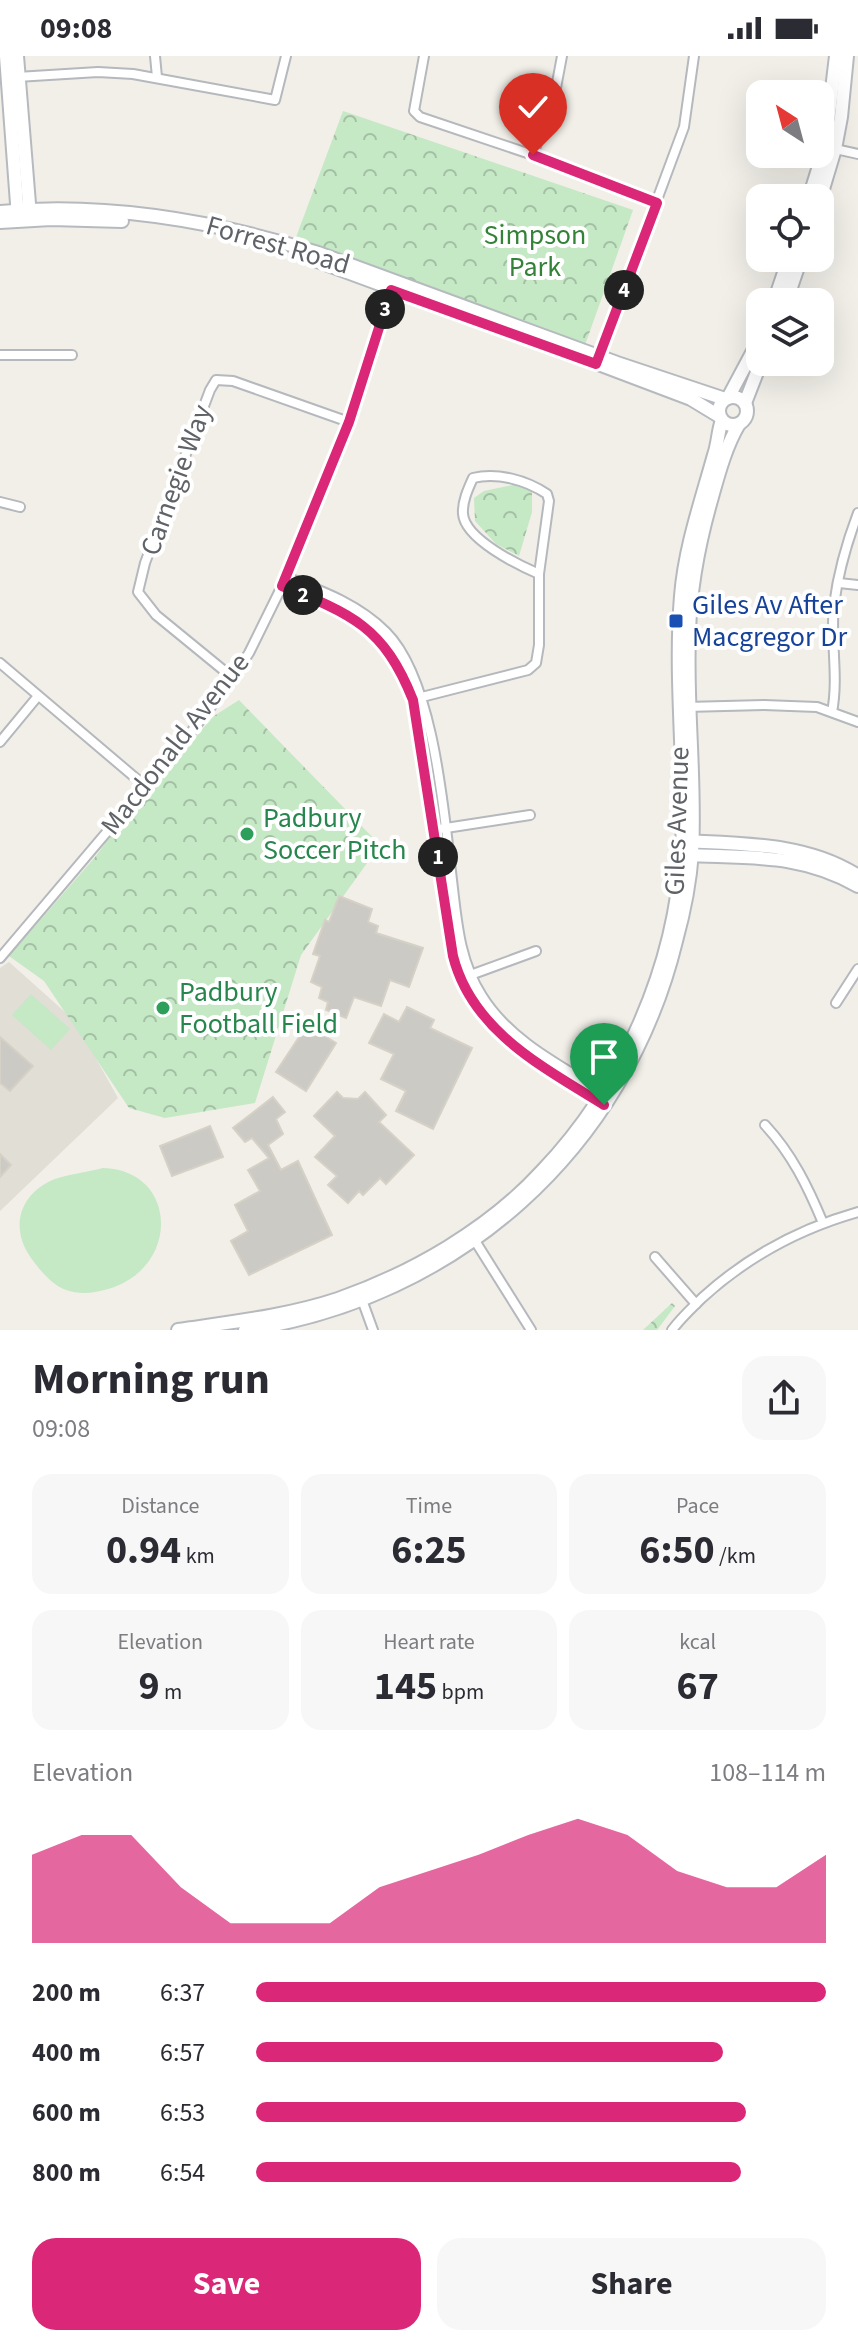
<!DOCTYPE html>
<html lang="en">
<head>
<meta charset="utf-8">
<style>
  :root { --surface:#fff; --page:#f7f7f7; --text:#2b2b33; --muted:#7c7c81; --accent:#db2777 }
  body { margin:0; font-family:"Source Sans 3",sans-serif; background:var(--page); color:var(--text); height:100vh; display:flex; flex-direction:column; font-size:30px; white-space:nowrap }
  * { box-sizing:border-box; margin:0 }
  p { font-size:26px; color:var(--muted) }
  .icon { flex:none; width:44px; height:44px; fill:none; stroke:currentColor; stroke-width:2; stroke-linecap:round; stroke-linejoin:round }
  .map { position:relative; height:1274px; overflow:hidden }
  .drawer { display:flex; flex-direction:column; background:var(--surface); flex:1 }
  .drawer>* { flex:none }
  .needle { width:52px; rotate:324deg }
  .controls { position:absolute; left:746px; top:24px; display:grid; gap:16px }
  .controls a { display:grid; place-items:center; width:88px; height:88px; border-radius:16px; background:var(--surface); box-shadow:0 8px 32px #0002; font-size:40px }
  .pin { position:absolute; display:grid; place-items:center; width:68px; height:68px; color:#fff; margin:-82px -34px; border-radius:50% 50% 50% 0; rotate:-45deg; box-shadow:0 0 8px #0007 }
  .pin .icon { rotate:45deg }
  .km { position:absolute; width:40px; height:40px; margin:-20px; border-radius:50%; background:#222; color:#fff; font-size:22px; line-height:40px; text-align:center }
  .round { display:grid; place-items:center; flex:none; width:84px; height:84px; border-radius:24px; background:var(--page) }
  .summary { display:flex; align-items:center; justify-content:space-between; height:136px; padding:0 32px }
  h1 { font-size:44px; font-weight:700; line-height:60px }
  .stats { display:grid; grid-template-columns:repeat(3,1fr); gap:12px; height:136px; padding:8px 32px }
  .stats div { display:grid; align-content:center; border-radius:20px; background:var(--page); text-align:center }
  .stats b { font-size:40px; font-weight:700 }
  .stats small { font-size:22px; font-weight:400 }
  .stats p { font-size:22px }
  .chart { height:224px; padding:16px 32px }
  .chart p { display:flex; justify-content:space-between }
  .chart svg { width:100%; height:144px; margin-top:8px; fill:var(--accent); opacity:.7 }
  .action { display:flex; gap:16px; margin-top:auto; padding:16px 32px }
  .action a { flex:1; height:92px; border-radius:24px; background:var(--accent); color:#fff; font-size:32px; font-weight:700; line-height:92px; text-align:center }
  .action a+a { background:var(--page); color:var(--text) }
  ul { padding:0 32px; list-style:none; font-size:26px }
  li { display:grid; grid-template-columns:128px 96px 1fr; align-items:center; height:60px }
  li i { height:20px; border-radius:10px; background:var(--accent) }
  .status { display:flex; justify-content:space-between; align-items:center; height:56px; padding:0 40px; background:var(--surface); direction:ltr }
  .status svg { height:22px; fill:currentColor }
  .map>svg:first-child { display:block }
  .education { fill:#e1ded6 }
  .grass { fill:#c5e8c5 }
  .park { fill:url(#park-crowns) }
  .building { fill:#cccac5; stroke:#d6d1c6; stroke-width:2 }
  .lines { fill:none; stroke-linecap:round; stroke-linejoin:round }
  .street-casing { stroke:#b5b8bc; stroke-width:12 }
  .secondary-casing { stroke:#b6babf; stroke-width:16 }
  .street { stroke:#fff; stroke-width:8 }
  .secondary { stroke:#fff; stroke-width:12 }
  .route-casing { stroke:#fff; stroke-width:16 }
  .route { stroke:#db2777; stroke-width:10 }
  .transit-dot { fill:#1a4fb4; stroke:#fff; stroke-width:3 }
  .leisure-dot { fill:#2e9e5b; stroke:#fff; stroke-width:3 }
  .labels { text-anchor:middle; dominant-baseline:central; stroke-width:8; stroke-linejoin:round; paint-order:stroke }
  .park-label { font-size:28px; fill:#348238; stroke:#fff }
  .street-label { font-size:28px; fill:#5f6368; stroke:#fff }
  .transit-label { font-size:28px; fill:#164399; stroke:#fff; text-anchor:start }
  .leisure-label { font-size:28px; fill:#27864d; stroke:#fff; text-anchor:start }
</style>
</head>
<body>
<div class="status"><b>09:08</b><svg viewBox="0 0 49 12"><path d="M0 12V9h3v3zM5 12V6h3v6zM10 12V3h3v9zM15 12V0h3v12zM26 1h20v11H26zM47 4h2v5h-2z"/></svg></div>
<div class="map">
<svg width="858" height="1274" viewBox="0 0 858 1274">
  <defs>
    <pattern id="park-crowns" width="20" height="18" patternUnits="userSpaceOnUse" patternTransform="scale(2)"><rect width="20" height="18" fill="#c5e8c5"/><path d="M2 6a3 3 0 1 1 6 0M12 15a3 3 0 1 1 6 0" fill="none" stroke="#a3c0a4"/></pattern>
  </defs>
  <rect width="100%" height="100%" fill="#f1efe8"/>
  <path class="education" d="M 9,906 L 75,965 L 118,1042 L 0,1155 L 0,912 Z"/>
  <g class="grass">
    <path d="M 31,938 L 70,973 L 51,994 L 12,959 Z"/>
    <path d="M 103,1112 C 178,1114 181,1212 108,1233 C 95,1237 80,1239 66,1234 C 52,1229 39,1213 31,1202 C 9,1171 20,1137 55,1123 C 70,1118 87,1116 103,1112 Z"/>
  </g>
  <g class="park">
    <path d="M 343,55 L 633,154 L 585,289 L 295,184 Z"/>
    <path d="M 532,425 L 532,456 L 519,500 L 496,488 L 475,465 L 474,442 L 484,435 Z"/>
    <path d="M 239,644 L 380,789 L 301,899 L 255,1047 L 165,1062 L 129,1052 L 44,925 L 9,900 L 96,800 L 125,760 L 214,660 Z"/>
    <path d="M 672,1247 L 675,1250 L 657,1274 L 643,1274 Z"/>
  </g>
  <g class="building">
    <path d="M 339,840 L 372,853 L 368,866 L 378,870 L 376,877 L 423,892 L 409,931 L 390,924 L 381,950 L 354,941 L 346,962 L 326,954 L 328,946 L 319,942 L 322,931 L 311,926 L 320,900 L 313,898 L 325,864 L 329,866 Z"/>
    <path d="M 407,951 L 434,964 L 430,972 L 472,992 L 433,1073 L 396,1055 L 406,1035 L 381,1023 L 394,998 L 369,987 L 384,958 L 399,966 Z"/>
    <path d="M 307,969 L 336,987 L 306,1035 L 276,1016 Z"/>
    <path d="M 0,981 L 33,1010 L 10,1035 L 0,1027 Z"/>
    <path d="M 337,1036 L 343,1042 L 358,1043 L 365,1036 L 386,1059 L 379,1066 L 414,1099 L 386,1128 L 380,1122 L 363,1139 L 359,1135 L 348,1147 L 328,1129 L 337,1120 L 315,1101 L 335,1080 L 314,1060 Z"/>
    <path d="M 273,1041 L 285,1056 L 276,1063 L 283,1078 L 268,1089 L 281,1114 L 298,1105 L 332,1179 L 249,1219 L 231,1185 L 248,1175 L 235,1149 L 260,1135 L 248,1114 L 269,1102 L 252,1082 L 245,1086 L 233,1072 Z"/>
    <path d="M 210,1070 L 223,1101 L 172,1120 L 160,1090 Z"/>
    <path d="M 0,1098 L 11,1109 L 0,1121 Z"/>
  </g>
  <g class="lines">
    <g class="street-casing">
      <g id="street">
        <path d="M 155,0 L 157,21"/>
        <path d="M 424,0 L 414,55 L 420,61 L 533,99 L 657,147"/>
        <path d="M 17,21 L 98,16 L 133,18 L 275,44 L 286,0"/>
        <path d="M 831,92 L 858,98"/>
        <path d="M 533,99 L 556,32 L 562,0"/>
        <path d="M 0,299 L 72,299"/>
        <path d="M 598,303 L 684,71 L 694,0"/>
        <path d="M 0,446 L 20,451"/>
        <path d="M 286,521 C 322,535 358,548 386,576 C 434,624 444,757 452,824 C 457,865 459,904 482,940 C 510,985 561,1010 605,1037"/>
        <path d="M 839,527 L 858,529"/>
        <path d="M 282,530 C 352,558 384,570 413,644 L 451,887 C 467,972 533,1004 600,1046"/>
        <path d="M 0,607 L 145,730"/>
        <path d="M 233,622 L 156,559 L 138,536 L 145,507 L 210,334 L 216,324 L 233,325 L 349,366"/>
        <path d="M 418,642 L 528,614 L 536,607 L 539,589 L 539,518 L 549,445 L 547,438 C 526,424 497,416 473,422 C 468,433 462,446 463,458 C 465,483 518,509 539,518"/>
        <path d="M 686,651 L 764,649 L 817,651 L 858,666"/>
        <path d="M 832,656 C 839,620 830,584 834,549 C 838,518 847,486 858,457"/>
        <path d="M 0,686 L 38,640"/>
        <path d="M 433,774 L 530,759"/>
        <path d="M 0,902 L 184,685 L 224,634 L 249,597 L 282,530 L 349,366 L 393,229"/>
        <path d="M 465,921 L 536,895"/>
        <path d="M 836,947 L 858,913"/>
        <path d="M 765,1069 C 792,1098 808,1131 823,1167"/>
        <path d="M 472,1180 L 531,1274"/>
        <path d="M 655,1201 L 696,1248"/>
        <path d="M 361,1241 L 373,1274"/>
        <path d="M 672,1274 C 681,1262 692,1252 702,1242 C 748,1200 798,1173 858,1156"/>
      </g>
    </g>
    <g class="secondary-casing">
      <g id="secondary">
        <path d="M 6,0 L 18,161"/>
        <path d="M 17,0 L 30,160"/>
        <path d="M 809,142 L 825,91 L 836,0"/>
        <path d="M 820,143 L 835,93 L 841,61 L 847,0"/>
        <path d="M 0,156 C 107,146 215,165 318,197 L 617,307 L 725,343"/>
        <path d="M 0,166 L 51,163 L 122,165"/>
        <path d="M 312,203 L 434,248"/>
        <path d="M 774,246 L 789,202"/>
        <path d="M 786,246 L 801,202"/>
        <path d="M 564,295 L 691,343 L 719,360"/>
        <circle cx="733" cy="355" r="14"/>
        <path d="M 728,342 L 760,282"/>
        <path d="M 745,347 L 761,306"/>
        <path d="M 685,785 C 743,788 808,787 858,820"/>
        <path d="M 687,799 C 749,802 801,797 858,830"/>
        <path d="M 178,1274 C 232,1266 287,1260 338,1243 C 412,1217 489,1173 542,1115 C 623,1030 675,912 682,794 C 686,710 674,625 681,540 C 685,491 701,446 714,399 C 718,388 718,375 722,364"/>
        <path d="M 245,1274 C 457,1243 625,1094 676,885 C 684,856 690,826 692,796 C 696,724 686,651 689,578 C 690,532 699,486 712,441 C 719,416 726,390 739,368"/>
      </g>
    </g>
    <use href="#street" class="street"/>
    <use href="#secondary" class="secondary"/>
  </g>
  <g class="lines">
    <g class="route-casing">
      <path id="route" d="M 533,99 L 657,147 L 596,308 L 391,234 L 349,366 L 282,530 C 352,558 384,571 413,644 L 453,900 C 472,975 543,1011 604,1049"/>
    </g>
    <use href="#route" class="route"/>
  </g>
  <rect class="transit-dot" x="668" y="557" width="16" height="16" rx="4"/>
  <g class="leisure-dot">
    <circle cx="247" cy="778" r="8"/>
    <circle cx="163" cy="952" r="8"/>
  </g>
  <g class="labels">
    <g class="park-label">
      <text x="535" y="179">Simpson<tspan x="535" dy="32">Park</tspan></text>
    </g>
    <g class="street-label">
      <text transform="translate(278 189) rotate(16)">Forrest Road</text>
      <text transform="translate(176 424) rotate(-70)">Carnegie Way</text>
      <text transform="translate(175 688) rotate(-52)">Macdonald Avenue</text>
      <text transform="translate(677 765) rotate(-88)">Giles Avenue</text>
    </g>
    <g class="transit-label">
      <text x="692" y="549">Giles Av After<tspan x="692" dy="32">Macgregor Dr</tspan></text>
    </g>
    <g class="leisure-label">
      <text x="263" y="762">Padbury<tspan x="263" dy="32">Soccer Pitch</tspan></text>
      <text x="179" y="936">Padbury<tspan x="179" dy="32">Football Field</tspan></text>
    </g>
  </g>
</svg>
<div class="controls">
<a><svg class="needle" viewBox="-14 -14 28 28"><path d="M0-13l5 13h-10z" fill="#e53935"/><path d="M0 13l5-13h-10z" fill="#7c7c81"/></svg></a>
<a><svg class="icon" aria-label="locate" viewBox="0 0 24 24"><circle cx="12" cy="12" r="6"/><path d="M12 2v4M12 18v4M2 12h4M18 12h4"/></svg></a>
<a><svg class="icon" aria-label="layers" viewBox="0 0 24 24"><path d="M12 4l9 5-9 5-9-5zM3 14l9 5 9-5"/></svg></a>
</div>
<div class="pin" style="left:604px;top:1049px;background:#1e9e55"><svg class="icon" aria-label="arrive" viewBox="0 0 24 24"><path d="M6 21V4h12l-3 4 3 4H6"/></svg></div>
<div class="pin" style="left:533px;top:99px;background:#d93025"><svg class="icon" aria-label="check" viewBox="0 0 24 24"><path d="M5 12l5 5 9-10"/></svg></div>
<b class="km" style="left:438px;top:801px">1</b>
<b class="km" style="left:303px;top:539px">2</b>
<b class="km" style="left:385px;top:253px">3</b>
<b class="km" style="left:624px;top:234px">4</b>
</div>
<section class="drawer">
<div class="summary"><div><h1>Morning run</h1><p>09:08</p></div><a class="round"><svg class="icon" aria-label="share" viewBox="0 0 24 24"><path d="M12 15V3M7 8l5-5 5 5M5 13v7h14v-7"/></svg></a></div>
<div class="stats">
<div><p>Distance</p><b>0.94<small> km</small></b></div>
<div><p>Time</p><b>6:25</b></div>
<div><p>Pace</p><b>6:50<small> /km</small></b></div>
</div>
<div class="stats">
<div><p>Elevation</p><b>9<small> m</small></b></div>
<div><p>Heart rate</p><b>145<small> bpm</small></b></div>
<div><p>kcal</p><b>67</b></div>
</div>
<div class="chart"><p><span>Elevation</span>108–114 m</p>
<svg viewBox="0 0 160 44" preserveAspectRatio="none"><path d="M0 44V17L10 11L20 11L30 27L40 38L50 38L60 38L70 27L80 22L90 17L100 11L110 6L120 11L130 22L140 27L150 27L160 17V44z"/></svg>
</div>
<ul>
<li><b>200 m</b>6:37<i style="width:100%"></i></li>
<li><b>400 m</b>6:57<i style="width:82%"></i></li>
<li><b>600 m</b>6:53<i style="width:86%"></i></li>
<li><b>800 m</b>6:54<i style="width:85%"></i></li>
</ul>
<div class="action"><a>Save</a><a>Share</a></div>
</section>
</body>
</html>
